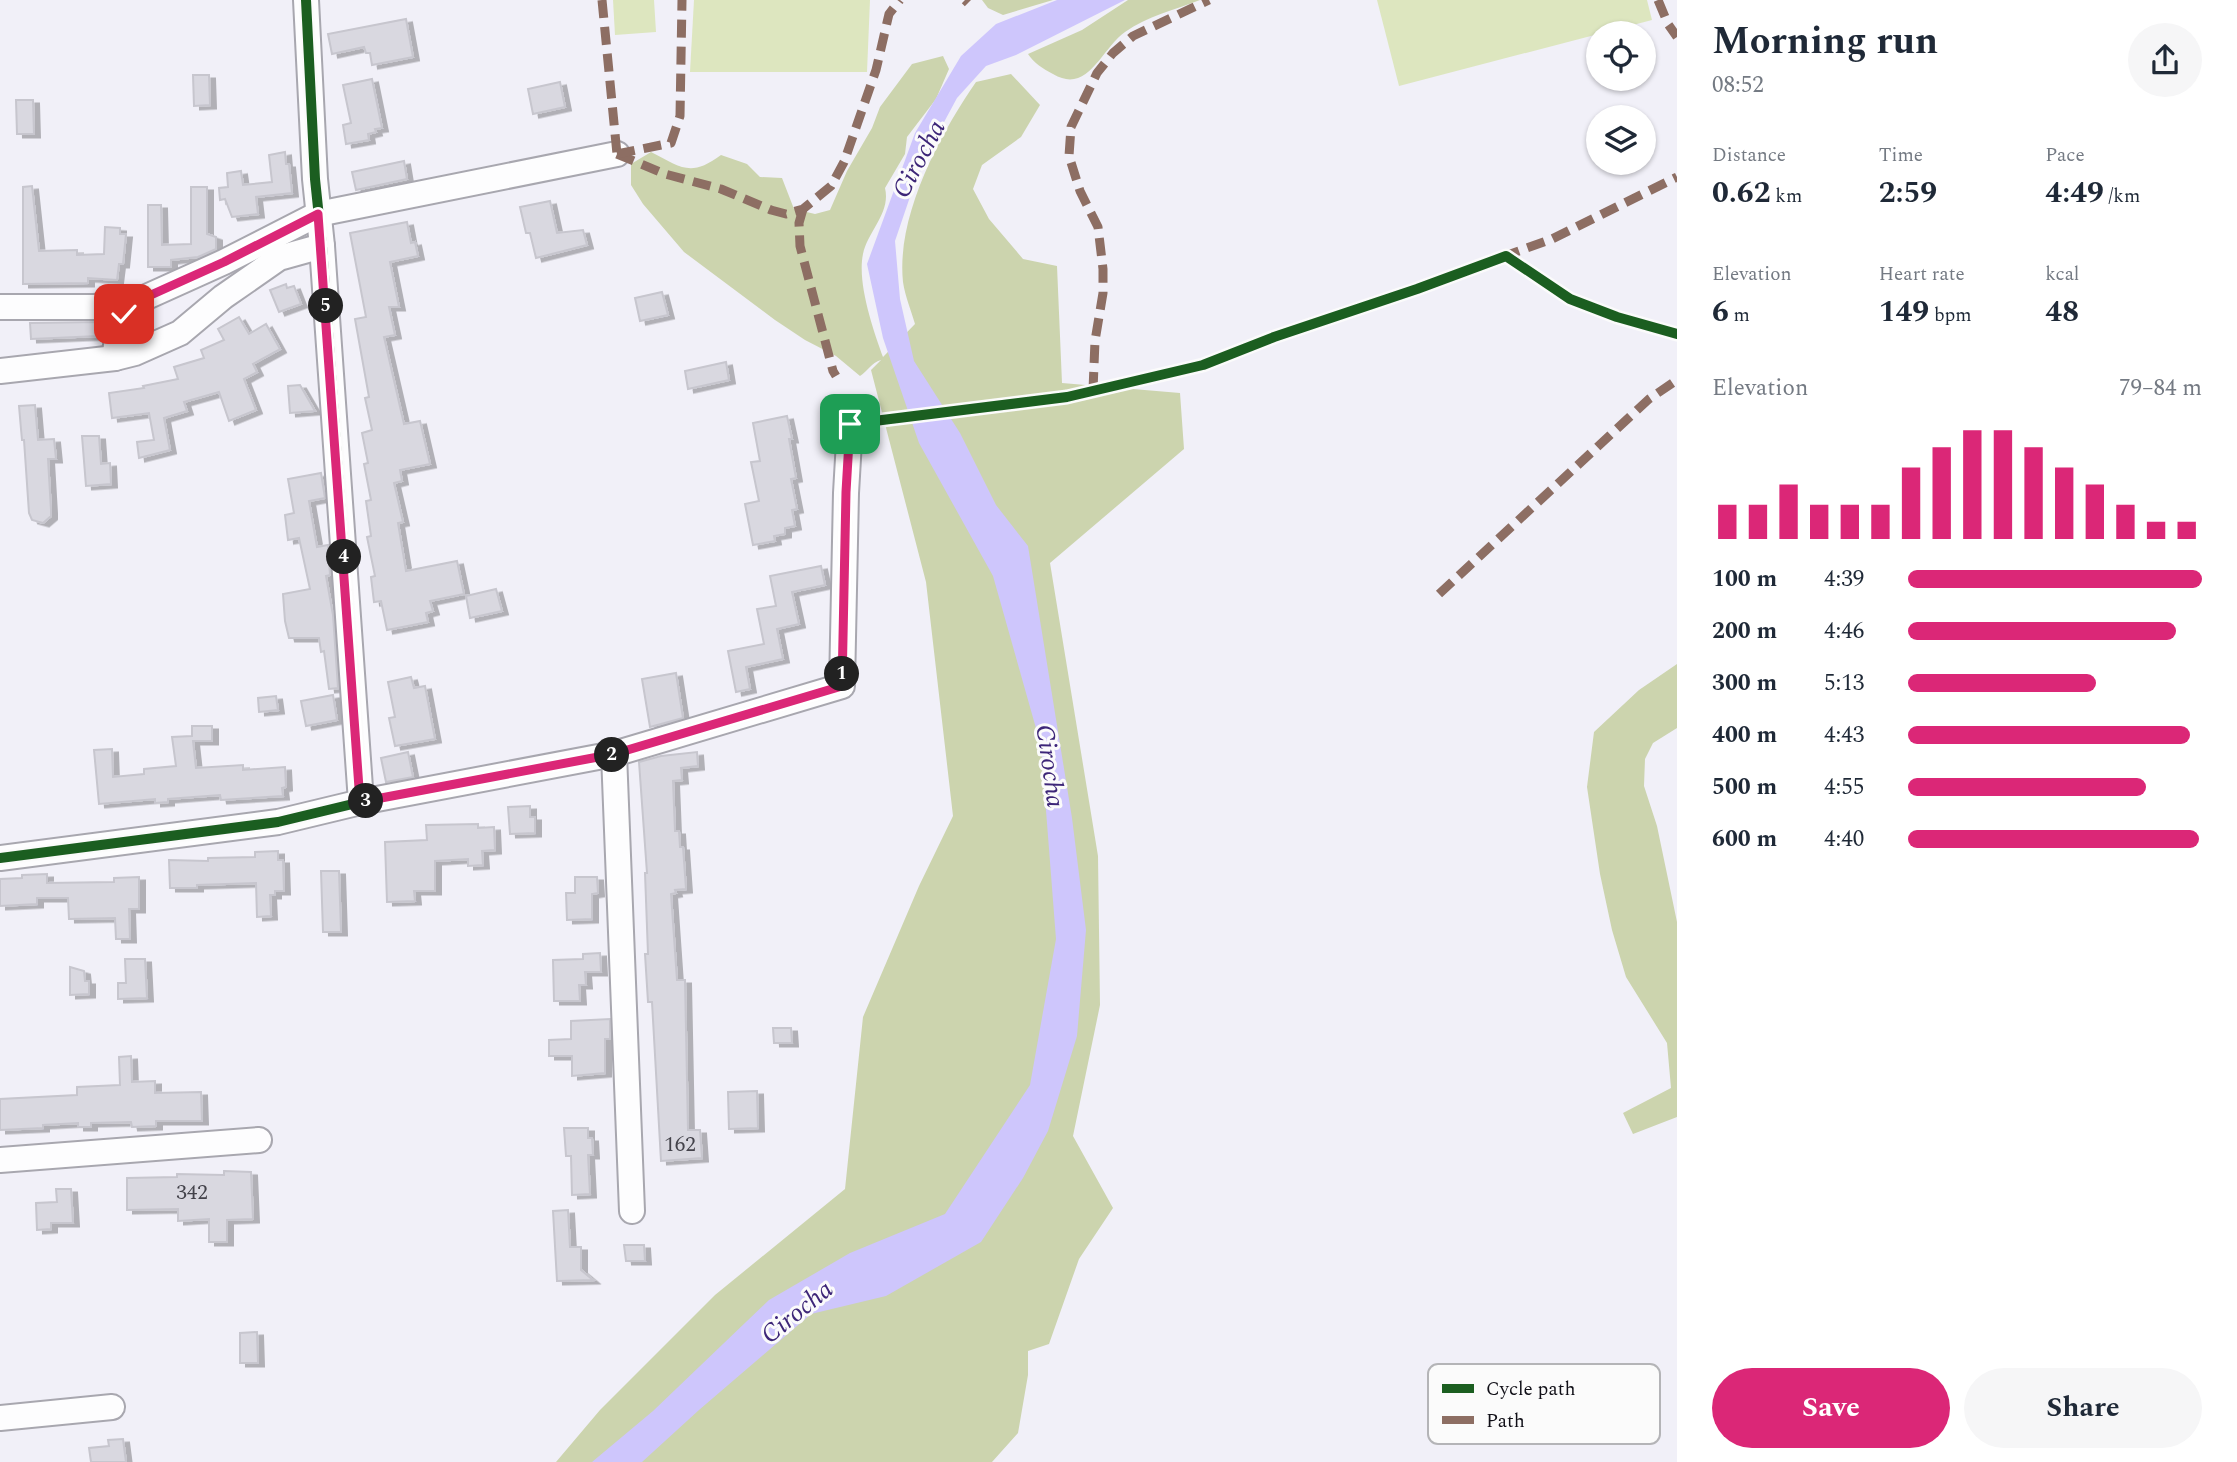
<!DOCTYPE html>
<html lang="en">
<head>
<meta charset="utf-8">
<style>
  :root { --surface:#fff; --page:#f6f6f7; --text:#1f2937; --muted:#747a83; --accent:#db2777 }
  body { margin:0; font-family:Spectral,serif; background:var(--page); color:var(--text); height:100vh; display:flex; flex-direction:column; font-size:26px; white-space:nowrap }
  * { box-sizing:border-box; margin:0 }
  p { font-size:23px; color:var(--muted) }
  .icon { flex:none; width:38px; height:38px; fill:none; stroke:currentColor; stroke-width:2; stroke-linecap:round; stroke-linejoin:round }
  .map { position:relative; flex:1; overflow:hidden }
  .panel { display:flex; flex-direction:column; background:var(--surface); width:560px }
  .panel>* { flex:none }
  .controls { position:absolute; left:1586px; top:21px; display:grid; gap:14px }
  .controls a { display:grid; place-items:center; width:70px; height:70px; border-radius:50%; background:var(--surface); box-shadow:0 2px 5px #0004; font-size:35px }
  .pin { position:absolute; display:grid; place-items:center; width:60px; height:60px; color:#fff; margin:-30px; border-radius:14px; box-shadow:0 4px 10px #0006 }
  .km { position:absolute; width:35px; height:35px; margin:-18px; border-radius:50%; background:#222; color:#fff; font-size:19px; line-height:35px; text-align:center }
  .round { display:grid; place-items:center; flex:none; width:74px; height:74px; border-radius:37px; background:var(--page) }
  .head { display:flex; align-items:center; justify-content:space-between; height:119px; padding:0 35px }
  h1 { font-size:38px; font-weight:700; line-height:52px }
  .metrics { display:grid; grid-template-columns:repeat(3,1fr); gap:10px; height:119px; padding:7px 35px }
  .metrics div { display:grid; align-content:center }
  .metrics b { font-size:30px; font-weight:700 }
  .metrics small { font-size:19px; font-weight:400 }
  .metrics p { font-size:19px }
  .chart { height:196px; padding:14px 35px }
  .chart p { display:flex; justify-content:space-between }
  .chart svg { width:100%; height:126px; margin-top:7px; stroke:var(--accent); stroke-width:6 }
  .cta { display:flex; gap:14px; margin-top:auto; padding:14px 35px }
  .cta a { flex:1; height:80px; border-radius:42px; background:var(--accent); color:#fff; font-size:28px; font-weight:700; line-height:80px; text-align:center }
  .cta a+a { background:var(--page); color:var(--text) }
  ul { padding:0 35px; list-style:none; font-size:23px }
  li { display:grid; grid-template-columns:112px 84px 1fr; align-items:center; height:52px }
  li i { height:18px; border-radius:9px; background:var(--accent) }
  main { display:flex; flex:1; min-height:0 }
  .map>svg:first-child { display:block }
  .green { fill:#dde6bf }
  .forest { fill:#ccd4ae }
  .water { fill:#cec6fc }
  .building { fill:#d9d8e0; stroke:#c7c6ce; stroke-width:2; filter:url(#shadow) }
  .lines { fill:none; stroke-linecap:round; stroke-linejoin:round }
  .minor-casing { stroke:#a8a7af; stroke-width:28 }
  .minor { stroke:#fdfdfe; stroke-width:24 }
  .quiet { stroke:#8d6e63; stroke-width:9; stroke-dasharray:18 9; stroke-linecap:butt }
  .cycleway-casing { stroke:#fbfbfb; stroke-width:15 }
  .cycleway { stroke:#1b5e20; stroke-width:10 }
  .route-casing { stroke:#fff; stroke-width:14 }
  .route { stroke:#db2777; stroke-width:9 }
  .labels { text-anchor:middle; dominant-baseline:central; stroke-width:6; stroke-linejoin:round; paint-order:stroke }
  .number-label { font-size:21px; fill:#43424a }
  .water-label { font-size:26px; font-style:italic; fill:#3d2678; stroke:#fbfbfb }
  .key { fill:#fbfbfb; stroke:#b4b4b7; stroke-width:2 }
  .key-label { font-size:19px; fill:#100f17 }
</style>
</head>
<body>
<main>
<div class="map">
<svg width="1677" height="1462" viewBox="0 0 1677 1462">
  <defs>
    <filter id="shadow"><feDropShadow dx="6" dy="3.5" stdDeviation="0" flood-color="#0004"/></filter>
  </defs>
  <rect width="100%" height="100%" fill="#f1f0f8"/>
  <g class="green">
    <path d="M 613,0 L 654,0 L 656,32 L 615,35 Z"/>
    <path d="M 694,0 L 870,0 L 867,72 L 690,72 Z"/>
    <path d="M 1377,0 L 1647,0 L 1652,20 L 1399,86 Z"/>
  </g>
  <g class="forest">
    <path d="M 982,0 L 1053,0 L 1003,15 L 988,8 Z"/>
    <path d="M 1128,0 L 1200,0 C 1175,10 1147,16 1125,32 C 1101,49 1088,95 1053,74 C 1043,69 1034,63 1028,54 L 1082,30 Z"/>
    <path d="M 943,56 L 949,69 L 936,99 L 907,137 L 905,154 L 885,188 C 891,213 868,231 863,254 C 857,283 873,329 883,357 L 915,324 C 911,310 905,296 903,282 C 896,216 940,134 976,82 L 1011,74 L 1040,105 L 1021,137 L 982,165 L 973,189 L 989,219 L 1023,259 L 1057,266 L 1062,383 L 1180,393 L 1184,449 L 1050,563 L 1098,856 L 1100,1005 L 1073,1136 L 1113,1208 L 1079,1259 L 1049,1344 L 1028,1351 L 1028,1375 L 1018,1433 L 992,1462 L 556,1462 L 600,1410 L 715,1295 L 845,1189 L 863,1017 L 919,886 L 953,816 L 926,582 L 871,370 L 881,360 C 871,363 868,371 860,376 L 836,356 L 805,340 L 775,320 L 684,252 L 643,204 L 631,185 L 631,164 L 651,152 C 681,167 690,178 721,155 L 747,164 L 760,177 L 782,178 L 794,209 L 815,214 L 830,210 L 847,171 L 872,128 L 880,107 L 912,64 Z"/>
    <path d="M 1677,664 L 1677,728 L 1653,743 L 1645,759 L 1644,786 L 1657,826 L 1677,922 L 1677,1117 L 1633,1134 L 1623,1113 L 1671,1088 L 1667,1043 L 1626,977 L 1612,930 L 1600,874 L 1587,787 L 1594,732 L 1639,690 Z"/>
  </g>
  <path class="water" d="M 1057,0 L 1125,0 L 1016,55 L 986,66 L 957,98 L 936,137 L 914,185 L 895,241 L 900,299 L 914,361 L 960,433 L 996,505 L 1028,546 L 1072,818 L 1086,930 L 1077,1036 L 1048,1131 L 1023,1178 L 981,1242 L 886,1296 L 811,1314 L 699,1410 L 642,1462 L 592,1462 L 653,1411 L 769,1300 L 850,1253 L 945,1214 L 1030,1085 L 1056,939 L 1041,746 L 993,576 L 919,443 L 883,338 L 867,264 L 915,133 L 961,56 L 996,24 Z"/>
  <g class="building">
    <path d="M 406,19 L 413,57 L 372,65 L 370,53 L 366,53 L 364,47 L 332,54 L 328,34 Z"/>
    <path d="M 193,75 L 209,75 L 210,105 L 194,106 Z"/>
    <path d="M 372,79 L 382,128 L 375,129 L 376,132 L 368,134 L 369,140 L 346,144 L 343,125 L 351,123 L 343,85 Z"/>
    <path d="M 560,82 L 565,107 L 533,114 L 528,89 Z"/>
    <path d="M 16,100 L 33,100 L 34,134 L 17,134 Z"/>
    <path d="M 285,152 L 286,164 L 289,164 L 292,193 L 256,197 L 258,214 L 232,217 L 225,199 L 220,200 L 219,188 L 228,187 L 227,173 L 241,171 L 243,185 L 272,182 L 269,155 Z"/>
    <path d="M 404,161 L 407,179 L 356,190 L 352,172 Z"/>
    <path d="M 32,186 L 39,251 L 77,250 L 77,255 L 104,254 L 105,227 L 120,228 L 120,234 L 126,234 L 123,264 L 119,264 L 117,280 L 88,278 L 88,283 L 23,284 L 23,187 Z"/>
    <path d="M 191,187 L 207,187 L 207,234 L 216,237 L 216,249 L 198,257 L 171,260 L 171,267 L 148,267 L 148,205 L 161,205 L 162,245 L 191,244 Z"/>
    <path d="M 550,201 L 557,233 L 583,230 L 587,245 L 536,258 L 530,233 L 526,233 L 520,207 Z"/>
    <path d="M 407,222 L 411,243 L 415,242 L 418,256 L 390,262 L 399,307 L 389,307 L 395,335 L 384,337 L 404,424 L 420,421 L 430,464 L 400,470 L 402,481 L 394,483 L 403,522 L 398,523 L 406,571 L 457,561 L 464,594 L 430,601 L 433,611 L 426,613 L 428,622 L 387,630 L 381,601 L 374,602 L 371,577 L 375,576 L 367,537 L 371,536 L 366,501 L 371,500 L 364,464 L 368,463 L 362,433 L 372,430 L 365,398 L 369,397 L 355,319 L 366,317 L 350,233 Z"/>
    <path d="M 286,284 L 287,288 L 294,286 L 301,304 L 279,312 L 270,290 Z"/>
    <path d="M 662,292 L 668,315 L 640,321 L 635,298 Z"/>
    <path d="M 239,317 L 249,334 L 266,324 L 280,349 L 253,364 L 257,372 L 244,379 L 256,410 L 229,421 L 219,392 L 184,402 L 187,411 L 164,418 L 170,450 L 139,458 L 137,442 L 154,440 L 149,413 L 112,418 L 109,393 L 144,388 L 143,386 L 178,379 L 174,367 L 204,358 L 201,350 L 224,340 L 218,329 Z"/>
    <path d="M 99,322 L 99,336 L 31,339 L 30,323 Z"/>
    <path d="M 726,362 L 729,380 L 688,389 L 685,371 Z"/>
    <path d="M 300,385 L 315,411 L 290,413 L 288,386 Z"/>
    <path d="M 35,405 L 38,440 L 54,439 L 56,459 L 48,459 L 51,510 L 51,516 L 43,523 L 32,520 L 29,513 L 24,440 L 22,440 L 21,429 L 19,406 Z"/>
    <path d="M 787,416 L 792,439 L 789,439 L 796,478 L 791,479 L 797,509 L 792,510 L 795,526 L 785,528 L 785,534 L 774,536 L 775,541 L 753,545 L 745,504 L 759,501 L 751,462 L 760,461 L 753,423 Z"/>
    <path d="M 82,436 L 99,436 L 101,464 L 110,463 L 111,484 L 86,486 Z"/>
    <path d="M 321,473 L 325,498 L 309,501 L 317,547 L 328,545 L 330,575 L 326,576 L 333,615 L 338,688 L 329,689 L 324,651 L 321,652 L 319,638 L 289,638 L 285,621 L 283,594 L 310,589 L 299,538 L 288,540 L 285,515 L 294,513 L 288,479 Z"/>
    <path d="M 821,566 L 825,585 L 792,592 L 799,624 L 777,629 L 783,659 L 746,667 L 750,689 L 736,692 L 728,651 L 764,644 L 757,609 L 776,606 L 770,576 Z"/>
    <path d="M 496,589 L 502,611 L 470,618 L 466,596 Z"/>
    <path d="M 676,673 L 683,718 L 650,727 L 642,679 Z"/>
    <path d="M 411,677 L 414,688 L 425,686 L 435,739 L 395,746 L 389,718 L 395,717 L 388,682 Z"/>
    <path d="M 333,695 L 337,720 L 306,726 L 301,701 Z"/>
    <path d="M 276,696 L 278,710 L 259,712 L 258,698 Z"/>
    <path d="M 192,726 L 212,726 L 212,741 L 193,741 L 196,768 L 243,765 L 243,770 L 285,767 L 286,787 L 282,788 L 283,796 L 221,800 L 220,795 L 168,799 L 168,802 L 155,803 L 155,799 L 99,804 L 94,750 L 112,749 L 113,777 L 144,774 L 144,769 L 176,766 L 172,737 L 192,736 Z"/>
    <path d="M 408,752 L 413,777 L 386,782 L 381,758 Z"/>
    <path d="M 697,752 L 698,766 L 681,768 L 682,780 L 673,781 L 675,831 L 679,831 L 680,847 L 683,847 L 686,889 L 675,890 L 676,893 L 671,894 L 677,980 L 685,980 L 688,1130 L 700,1130 L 702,1158 L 661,1161 L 652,1002 L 648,1002 L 645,954 L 648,954 L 645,873 L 647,873 L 639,762 L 661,756 Z"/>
    <path d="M 530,806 L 530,817 L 535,817 L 535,833 L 510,834 L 508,807 Z"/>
    <path d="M 478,824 L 478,828 L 494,827 L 495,850 L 482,851 L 483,865 L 468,866 L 468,859 L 435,861 L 435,891 L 414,891 L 415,901 L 387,902 L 385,842 L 427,840 L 426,825 Z"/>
    <path d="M 278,851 L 278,860 L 283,860 L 284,891 L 275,891 L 275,895 L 270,895 L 271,916 L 257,917 L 256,883 L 197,885 L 197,888 L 170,888 L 169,860 L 208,861 L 208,858 L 255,857 L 255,852 Z"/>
    <path d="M 321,871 L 339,871 L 341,932 L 323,932 Z"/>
    <path d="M 47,874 L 47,883 L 114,882 L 114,878 L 139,877 L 139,909 L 129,909 L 130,939 L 116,939 L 115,918 L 69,919 L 68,898 L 37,898 L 37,904 L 0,906 L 0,879 L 22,878 L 22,875 Z"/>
    <path d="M 575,877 L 597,877 L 598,893 L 592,894 L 592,919 L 567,920 L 566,893 L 575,893 Z"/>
    <path d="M 600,953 L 601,972 L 585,972 L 586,985 L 579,985 L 580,1001 L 554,1001 L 553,960 L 583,959 L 583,954 Z"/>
    <path d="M 125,959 L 145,959 L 147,998 L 118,999 L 118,983 L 126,983 Z"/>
    <path d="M 70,967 L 84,971 L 85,981 L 89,981 L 89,994 L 70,995 Z"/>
    <path d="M 610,1019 L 610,1039 L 605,1039 L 605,1073 L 572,1076 L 572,1056 L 549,1056 L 549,1040 L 571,1039 L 571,1021 Z"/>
    <path d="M 773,1028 L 791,1028 L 792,1043 L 774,1043 Z"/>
    <path d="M 131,1056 L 132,1082 L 155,1081 L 155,1093 L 201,1092 L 202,1121 L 156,1121 L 156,1126 L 132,1127 L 131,1122 L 91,1123 L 91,1127 L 78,1127 L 78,1123 L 43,1125 L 43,1128 L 0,1130 L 0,1099 L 77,1095 L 77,1087 L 120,1085 L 119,1057 Z"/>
    <path d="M 757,1091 L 758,1128 L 729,1129 L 728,1092 Z"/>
    <path d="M 564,1128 L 588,1128 L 588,1138 L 592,1138 L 593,1155 L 588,1155 L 590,1194 L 572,1195 L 571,1156 L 566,1156 Z"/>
    <path d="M 224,1171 L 251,1172 L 253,1219 L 227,1220 L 227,1242 L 209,1242 L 209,1219 L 178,1221 L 178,1209 L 127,1210 L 127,1178 L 177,1177 L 177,1174 L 224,1175 Z"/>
    <path d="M 56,1189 L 71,1189 L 73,1223 L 51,1223 L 51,1229 L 37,1230 L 36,1203 L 57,1202 Z"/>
    <path d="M 568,1210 L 570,1247 L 581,1247 L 581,1270 L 593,1280 L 557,1281 L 553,1211 Z"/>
    <path d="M 624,1245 L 644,1245 L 645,1261 L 626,1261 Z"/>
    <path d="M 257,1332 L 258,1363 L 240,1363 L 240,1333 Z"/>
    <path d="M 123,1439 L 126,1462 L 91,1462 L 89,1448 L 109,1446 L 108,1440 Z"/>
  </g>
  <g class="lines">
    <g class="minor-casing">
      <g id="minor">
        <path d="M 306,0 L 315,179 L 322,246 L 361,802"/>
        <path d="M 0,307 L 94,307 L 142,299 L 224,262 L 318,214 L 617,154"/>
        <path d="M 115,358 C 116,333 120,314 142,299"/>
        <path d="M 0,371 L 115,358 L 135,353 L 180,333 L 223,297 L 279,258 L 322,246"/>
        <path d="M 614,754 L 632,1211"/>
        <path d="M 0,858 L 278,822 L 361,802 L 614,754 L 842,686 L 846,493 L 850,424"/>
        <path d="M 0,1160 L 259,1140"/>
        <path d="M 0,1418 L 112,1407"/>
      </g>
    </g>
    <use href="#minor" class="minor"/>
    <g class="quiet">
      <path d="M 602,0 L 617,154"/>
      <path d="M 965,0 L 968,3"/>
      <path d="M 1658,0 L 1668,24 L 1677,37"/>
      <path d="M 617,154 L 665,174 L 721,189 L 771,210 L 786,214 L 803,209 L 831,186 L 844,162 L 876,70 L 889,14 L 900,0"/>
      <path d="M 617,154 L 671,143 L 680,116 L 682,0"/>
      <path d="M 803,209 L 799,223 L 800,246 L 833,371 L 836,376"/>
      <path d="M 1502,257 L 1552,239 L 1677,177"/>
      <path d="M 1093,390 L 1095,341 L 1103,293 L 1103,269 L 1098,227 L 1080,191 L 1069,156 L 1071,127 L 1097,73 L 1113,53 L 1133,36 L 1209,0"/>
      <path d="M 1439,594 L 1649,399 L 1677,380"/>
    </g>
    <g class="cycleway-casing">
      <g id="cycleway">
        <path d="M 306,0 L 315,179 L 322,246 L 361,802"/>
        <path d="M 0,858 L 278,822 L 361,802 L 614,754 L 842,686 L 846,493 L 850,424 L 1067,397 L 1203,365 L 1274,337 L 1417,289 L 1506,256 L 1570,299 L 1617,317 L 1677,334"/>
      </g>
    </g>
    <use href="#cycleway" class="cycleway"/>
  </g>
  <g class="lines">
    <g class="route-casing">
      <path id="route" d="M 124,314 L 142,299 L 224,262 L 318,214 L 360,802 L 614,754 L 842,686 L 846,492 L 850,424"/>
    </g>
    <use href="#route" class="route"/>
  </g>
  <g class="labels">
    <g class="number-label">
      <text x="680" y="1145">162</text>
      <text x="192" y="1193">342</text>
    </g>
    <g class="water-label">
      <text transform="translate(919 159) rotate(-62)">Cirocha</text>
      <text transform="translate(1050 766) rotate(82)">Cirocha</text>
      <text transform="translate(797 1312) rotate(-39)">Cirocha</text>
    </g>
  </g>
  <rect x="1428" y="1364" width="232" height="80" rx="10" class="key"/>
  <rect x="1442" y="1384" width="32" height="9" fill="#1b5e20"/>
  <rect x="1442" y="1416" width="32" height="8" fill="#8d6e63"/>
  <g class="key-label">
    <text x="1486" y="1395">Cycle path</text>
    <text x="1486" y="1427">Path</text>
  </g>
</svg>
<div class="controls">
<a><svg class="icon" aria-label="locate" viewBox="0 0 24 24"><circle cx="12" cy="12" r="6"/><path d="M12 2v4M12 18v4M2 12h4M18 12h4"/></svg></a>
<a><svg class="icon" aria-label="layers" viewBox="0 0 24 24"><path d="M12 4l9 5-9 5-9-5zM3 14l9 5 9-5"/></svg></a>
</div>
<div class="pin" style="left:850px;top:424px;background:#1e9e55"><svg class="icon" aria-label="arrive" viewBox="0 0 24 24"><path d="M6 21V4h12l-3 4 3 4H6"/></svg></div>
<div class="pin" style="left:124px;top:314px;background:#d93025"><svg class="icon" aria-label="check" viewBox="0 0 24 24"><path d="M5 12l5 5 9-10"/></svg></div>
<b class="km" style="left:842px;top:674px">1</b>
<b class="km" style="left:612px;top:755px">2</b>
<b class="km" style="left:366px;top:801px">3</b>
<b class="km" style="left:344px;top:557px">4</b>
<b class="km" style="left:326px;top:306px">5</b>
</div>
<section class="panel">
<div class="head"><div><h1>Morning run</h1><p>08:52</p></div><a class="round"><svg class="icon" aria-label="share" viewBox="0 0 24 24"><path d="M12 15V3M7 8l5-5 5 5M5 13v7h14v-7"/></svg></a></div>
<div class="metrics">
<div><p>Distance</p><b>0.62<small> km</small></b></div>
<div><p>Time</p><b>2:59</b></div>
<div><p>Pace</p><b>4:49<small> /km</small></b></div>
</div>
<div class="metrics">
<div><p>Elevation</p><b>6<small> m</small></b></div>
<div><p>Heart rate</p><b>149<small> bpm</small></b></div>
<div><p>kcal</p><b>48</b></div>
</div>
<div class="chart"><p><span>Elevation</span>79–84 m</p>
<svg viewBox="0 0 160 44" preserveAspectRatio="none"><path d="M5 44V32M15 44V32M25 44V25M35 44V32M45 44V32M55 44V32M65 44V19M75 44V12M85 44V6M95 44V6M105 44V12M115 44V19M125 44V25M135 44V32M145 44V38M155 44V38"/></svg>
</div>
<ul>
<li><b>100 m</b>4:39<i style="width:100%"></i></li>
<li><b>200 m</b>4:46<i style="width:91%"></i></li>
<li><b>300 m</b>5:13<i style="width:64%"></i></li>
<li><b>400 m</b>4:43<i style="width:96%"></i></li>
<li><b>500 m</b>4:55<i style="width:81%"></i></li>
<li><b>600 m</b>4:40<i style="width:99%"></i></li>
</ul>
<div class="cta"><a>Save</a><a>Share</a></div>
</section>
</main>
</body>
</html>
